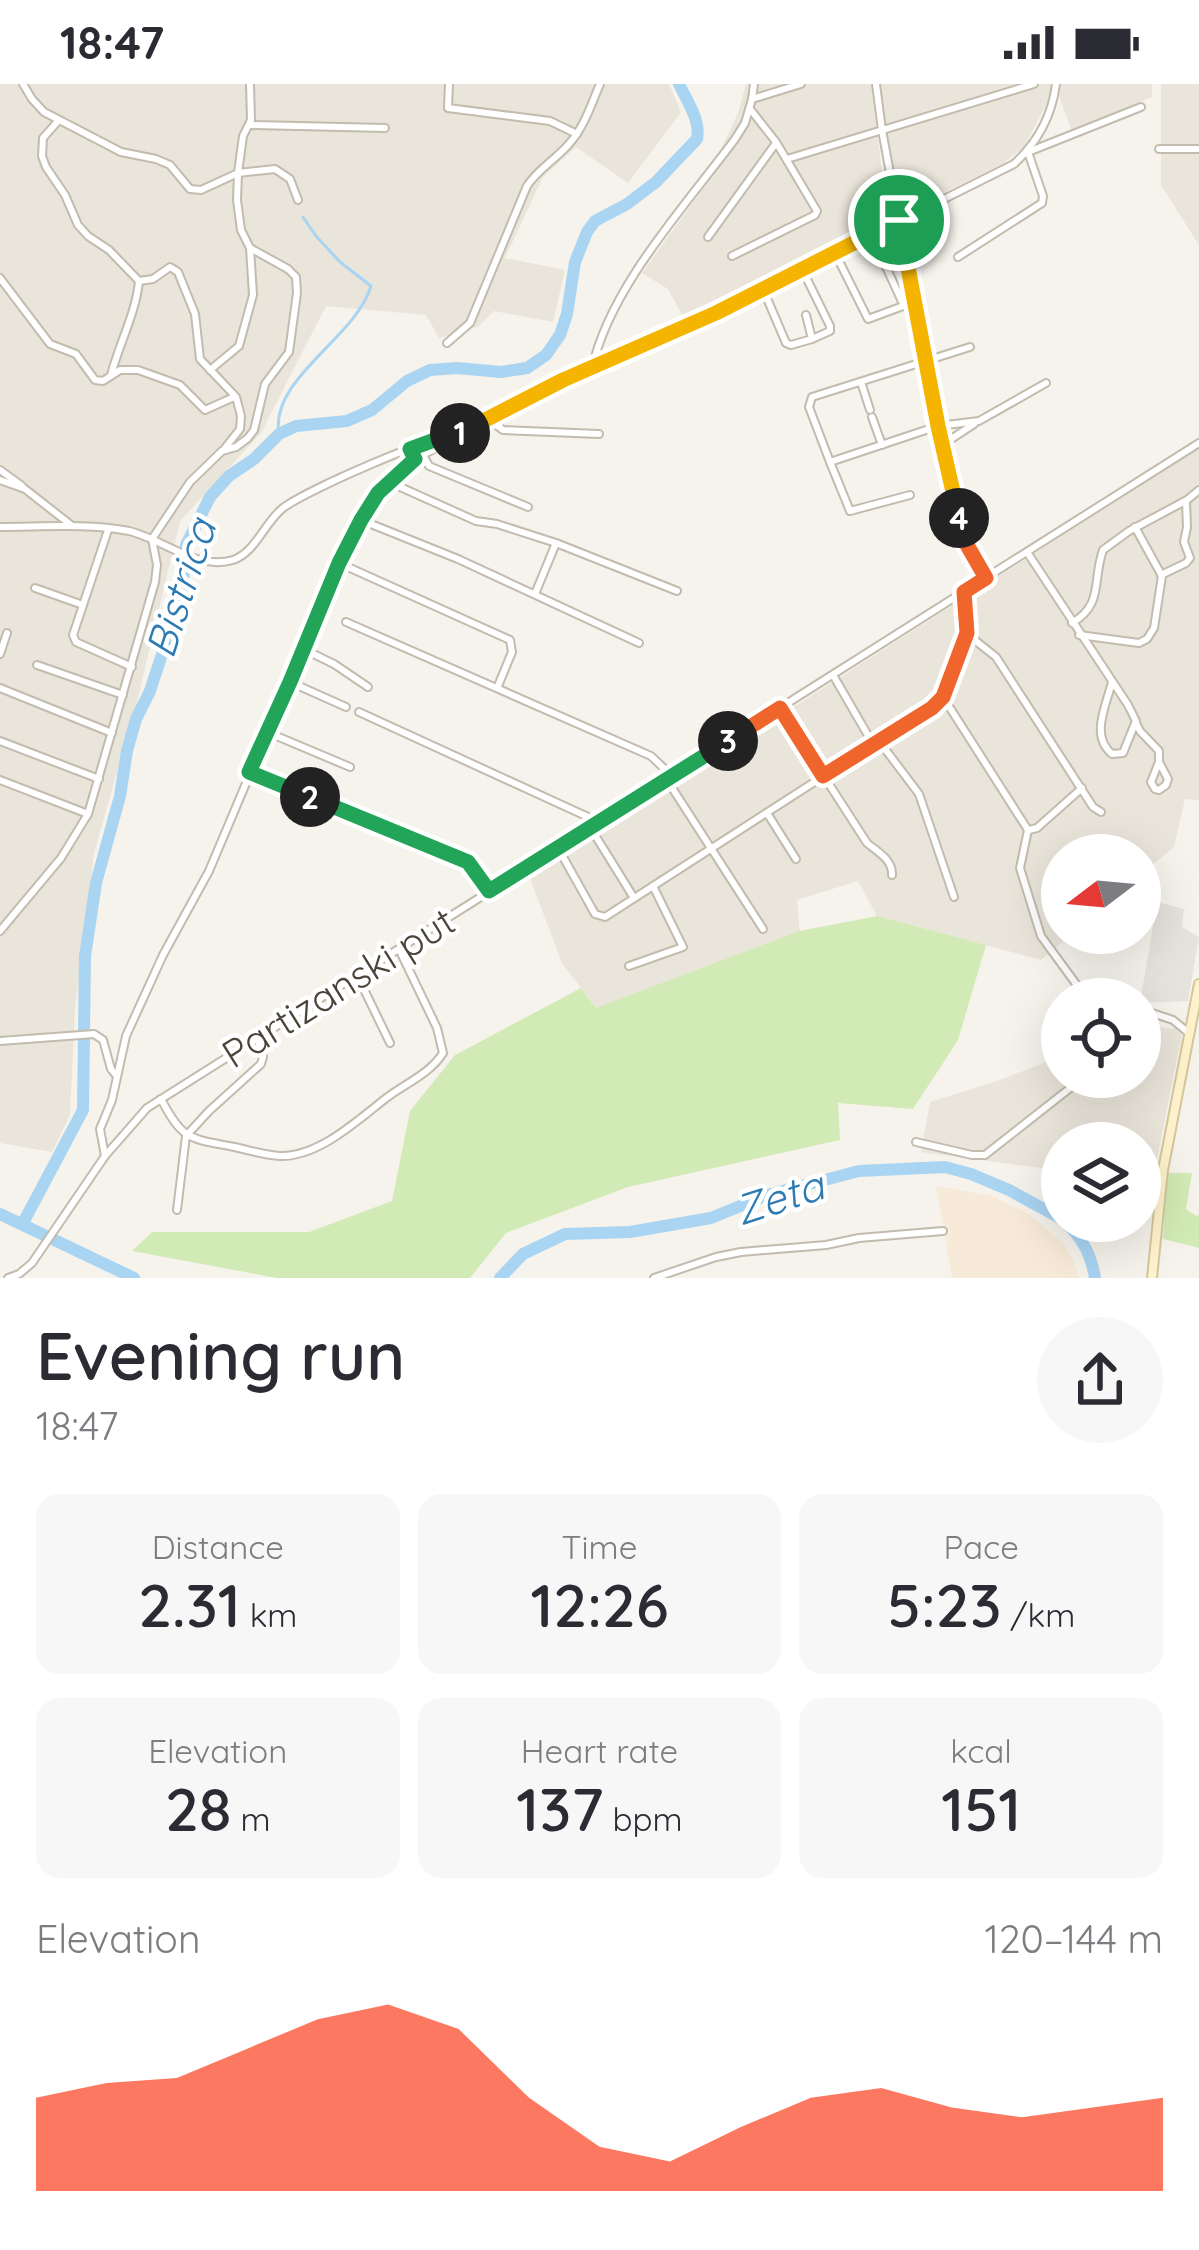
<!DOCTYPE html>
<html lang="en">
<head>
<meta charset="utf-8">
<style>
  :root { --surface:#fff; --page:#f7f7f7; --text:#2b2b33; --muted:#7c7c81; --accent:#fc3f1d }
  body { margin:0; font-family:Quicksand,sans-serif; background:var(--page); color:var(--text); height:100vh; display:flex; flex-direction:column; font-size:45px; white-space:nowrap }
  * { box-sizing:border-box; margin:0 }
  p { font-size:39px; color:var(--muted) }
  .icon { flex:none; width:66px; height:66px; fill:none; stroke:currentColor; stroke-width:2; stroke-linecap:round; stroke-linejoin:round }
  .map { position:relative; height:1194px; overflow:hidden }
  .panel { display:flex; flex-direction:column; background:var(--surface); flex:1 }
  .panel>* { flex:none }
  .needle { width:78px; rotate:254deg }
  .controls { position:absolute; left:1041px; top:750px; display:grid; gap:24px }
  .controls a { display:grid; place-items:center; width:120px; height:120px; border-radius:50%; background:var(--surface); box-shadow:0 12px 48px #0002; font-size:60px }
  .pin { position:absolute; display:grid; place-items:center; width:102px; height:102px; color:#fff; margin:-51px; border:6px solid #fff; border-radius:50%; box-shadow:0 3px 12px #0007 }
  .km { position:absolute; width:60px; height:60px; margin:-30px; border-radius:50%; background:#222; color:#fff; font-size:33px; line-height:60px; text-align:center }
  .round { display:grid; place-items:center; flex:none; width:126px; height:126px; border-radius:63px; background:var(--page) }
  .head { display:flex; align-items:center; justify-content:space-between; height:204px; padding:0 36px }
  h1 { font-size:66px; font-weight:600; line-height:90px }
  .stats { display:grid; grid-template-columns:repeat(3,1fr); gap:18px; height:204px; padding:12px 36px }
  .stats div { display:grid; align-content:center; border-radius:24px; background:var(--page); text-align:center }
  .stats b { font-size:60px; font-weight:600 }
  .stats small { font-size:33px; font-weight:400 }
  .stats p { font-size:33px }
  .chart { height:336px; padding:24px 36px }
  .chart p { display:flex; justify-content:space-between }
  .chart svg { width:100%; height:216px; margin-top:12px; fill:var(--accent); opacity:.7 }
  .status { display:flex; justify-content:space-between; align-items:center; height:84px; padding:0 60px; background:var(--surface); direction:ltr }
  .status svg { height:33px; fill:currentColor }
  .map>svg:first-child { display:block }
  .residential { fill:#eae5da }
  .commercial { fill:#f7ead8 }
  .industrial { fill:#e6e2dd }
  .green { fill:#d2eab5 }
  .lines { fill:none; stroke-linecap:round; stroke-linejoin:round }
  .stream { stroke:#a9d4f2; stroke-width:3 }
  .river { stroke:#a9d4f2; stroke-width:12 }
  .minor-casing { stroke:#c2bbae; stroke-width:10 }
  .tertiary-casing { stroke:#c2bbae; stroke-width:10 }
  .secondary-casing { stroke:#d6c79b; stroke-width:12 }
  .minor { stroke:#fff; stroke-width:6 }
  .tertiary { stroke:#fff; stroke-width:6 }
  .secondary { stroke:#fff3cd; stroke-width:8 }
  .split-1-casing { stroke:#fff; stroke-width:24 }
  .split-2-casing { stroke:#fff; stroke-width:24 }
  .split-3-casing { stroke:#fff; stroke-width:24 }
  .split-4-casing { stroke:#fff; stroke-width:24 }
  .split-5-casing { stroke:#fff; stroke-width:24 }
  .split-1 { stroke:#f5b400; stroke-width:15 }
  .split-2 { stroke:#22a559; stroke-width:15 }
  .split-3 { stroke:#22a559; stroke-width:15 }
  .split-4 { stroke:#f0652b; stroke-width:15 }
  .split-5 { stroke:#f5b400; stroke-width:15 }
  .labels { text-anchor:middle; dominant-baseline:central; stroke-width:9; stroke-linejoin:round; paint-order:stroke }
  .street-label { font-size:39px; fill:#4b4439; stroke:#fff }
  .water-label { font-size:42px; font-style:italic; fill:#2e7ab2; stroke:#fff }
</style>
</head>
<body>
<div class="status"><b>18:47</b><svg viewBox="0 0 49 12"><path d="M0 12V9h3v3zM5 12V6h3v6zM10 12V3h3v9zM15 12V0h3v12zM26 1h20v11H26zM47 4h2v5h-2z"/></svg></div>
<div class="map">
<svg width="1199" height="1194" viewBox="0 0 1199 1194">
  <rect width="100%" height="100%" fill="#f6f3ec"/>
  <g class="residential">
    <path d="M 0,0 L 669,0 L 681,28 L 628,99 L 576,63 L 543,93 L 505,174 L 565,186 L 553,238 L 494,227 L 478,243 L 439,254 L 426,231 L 326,222 L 261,349 L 180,437 L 137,618 L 94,769 L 75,925 L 70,1031 L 52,1068 L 0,1059 Z"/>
    <path d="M 746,0 L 871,0 L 887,128 L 684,234 L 668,205 L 642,189 L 703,104 L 738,29 Z"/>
    <path d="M 881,0 L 1016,0 L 885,40 Z"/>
    <path d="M 1036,0 L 1052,0 L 1050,13 L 1024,63 L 1002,80 L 901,129 L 886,48 L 1026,6 Z"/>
    <path d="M 1060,0 L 1152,0 L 1152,13 L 1072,47 L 1060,15 Z"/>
    <path d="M 1161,0 L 1199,0 L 1199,161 L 1161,101 Z"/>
    <path d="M 1199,364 L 1199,716 L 1185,715 L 1174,763 L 1140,791 L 1140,771 L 1062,771 L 1062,849 L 1073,849 L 1041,876 L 877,832 L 858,797 L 797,816 L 800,848 L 597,925 L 562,879 L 529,792 Z"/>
    <path d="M 1140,942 L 1183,945 L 1148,1120 L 1140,1117 L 1140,1059 L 1062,1059 L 1062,1087 L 921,1068 L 930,1018 L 997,997 L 1062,972 L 1062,993 L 1140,993 Z"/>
  </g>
  <path class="commercial" d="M 936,1102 L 992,1112 L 1029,1130 L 1063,1159 L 1072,1174 L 1079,1194 L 952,1194 Z"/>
  <path class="industrial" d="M 1157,818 L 1184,825 L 1182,843 L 1199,853 L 1188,917 L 1140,919 Z"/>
  <g class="green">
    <path d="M 877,832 L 986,861 L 958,956 L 913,1025 L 838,1019 L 840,1056 L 628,1103 L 506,1149 L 470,1194 L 277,1194 L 132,1167 L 152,1148 L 309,1148 L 392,1117 L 410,1027 L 455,971 L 581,904 L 596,924 L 800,847 Z"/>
    <path d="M 1167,1089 L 1192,1089 L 1186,1125 L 1196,1132 L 1199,1131 L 1199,1164 L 1163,1155 Z"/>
  </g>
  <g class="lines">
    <path class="stream" d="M 279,350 C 269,295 356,254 371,202 L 340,178 L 316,152 L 303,133"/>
    <g class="river">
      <path d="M 0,1130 L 134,1194"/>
      <path d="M 1064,1137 C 1082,1153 1091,1170 1095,1194"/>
      <path d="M 23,1139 L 83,1026 L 85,872 L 96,799 L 120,712 L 127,667 L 136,635 L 150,607 L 182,509 L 186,461 L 210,413 L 229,392 L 254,375 L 279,350 L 296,342 L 347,337 L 372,326 L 407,297 L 430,286 L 457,284 L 501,288 L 527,284 L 546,271 L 560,251 L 567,230 L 575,178 L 587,148 L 595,137 L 627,120 L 656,98 L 697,55 C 701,37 687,17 679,0"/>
      <path d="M 500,1194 L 523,1170 L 565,1150 L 630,1148 L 711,1134 L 767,1111 L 859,1087 L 945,1083 L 971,1090 L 1009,1106 L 1062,1135"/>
    </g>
    <g class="minor-casing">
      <g id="minor">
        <path d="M 23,0 L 32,15 L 44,28 L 121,68 L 156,75 L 170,81 L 190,105 L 201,106 L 238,89 L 275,85 L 290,95 L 298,116"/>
        <path d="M 449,0 L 448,24 L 550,37 L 577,50"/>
        <path d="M 876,0 L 882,46 C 898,134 914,222 931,310 C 944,371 951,440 986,494"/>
        <path d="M 752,15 L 754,0"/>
        <path d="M 59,36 L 43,54 L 42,72 L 46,83 L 65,111 L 78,141 L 88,152 L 109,166 L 139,197 L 153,195 L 170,183 L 178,188 L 195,230 L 200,275 L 236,313 L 241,332 L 240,345 L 225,364"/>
        <path d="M 250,41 L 385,44"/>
        <path d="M 1159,65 L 1199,65"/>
        <path d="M 787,75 L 1034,0"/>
        <path d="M 708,153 L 776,59"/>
        <path d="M 894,164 L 882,169 L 882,174 L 904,222"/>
        <path d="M 835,169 L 868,235 L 914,218"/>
        <path d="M 732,172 L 815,131 L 817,127 L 776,58 L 750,25"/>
        <path d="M 958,173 L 1042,119 L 1043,112 L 1028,68 L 1141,23"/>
        <path d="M 802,185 L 830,242 L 830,247 L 812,255 L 806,231"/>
        <path d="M 0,194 L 50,260 L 76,270 L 95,296 L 103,297 L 120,286 L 138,286 L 180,301 L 205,326 L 234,313"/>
        <path d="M 763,205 L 786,259 L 791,261 L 812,255"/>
        <path d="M 447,259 L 470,239 L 527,102 C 538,85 555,76 568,61 C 584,44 591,21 600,0"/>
        <path d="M 970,263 L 812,313 L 809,323 L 830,378 L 938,342 L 979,337 L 1046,299"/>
        <path d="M 592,285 C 609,204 686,121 735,55 L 745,39 L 752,15 L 801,0"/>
        <path d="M 210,286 L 239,262 L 253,211 L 250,164"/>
        <path d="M 111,291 C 119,260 136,229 139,197"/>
        <path d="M 861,298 L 870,326"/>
        <path d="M 493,333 L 495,340 L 503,346 L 599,350"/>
        <path d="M 872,333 L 882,361"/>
        <path d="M 942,361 L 974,340"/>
        <path d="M 423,371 L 429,382 L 528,423"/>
        <path d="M 830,378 L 850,427 L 910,411"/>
        <path d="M 0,386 L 22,402"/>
        <path d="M 0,396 L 25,405 L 71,441"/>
        <path d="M 389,398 L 476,437 L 497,440 L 556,459 L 677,507"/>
        <path d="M 361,436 L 458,475 L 639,559"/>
        <path d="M 0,443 C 41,443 88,439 129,447 C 163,455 197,487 233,476 C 255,469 265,438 283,424 C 307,406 432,351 460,350"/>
        <path d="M 108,446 L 73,551 L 76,558 L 132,583"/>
        <path d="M 152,455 L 190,398 L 222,367 L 236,363 L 248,354 L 254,346 L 265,300 L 289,268 L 297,209 L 296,193 L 288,185 L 250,164 L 241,146 L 237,116 L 238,89 L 243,52 L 251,36 L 250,0"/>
        <path d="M 1027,468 L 1128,621 L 1136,637 L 1123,669 L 1112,670 C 1090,652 1106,622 1112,598"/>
        <path d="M 339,479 L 510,556 L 512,568 L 498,602"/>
        <path d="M 1161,491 L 1186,479 L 1190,474 L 1184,458 L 1187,443 L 1186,418"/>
        <path d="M 35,504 L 83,521"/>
        <path d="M 535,510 L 556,459"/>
        <path d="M 346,538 L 651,672 L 672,692"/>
        <path d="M 1072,539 C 1104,520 1092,497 1103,466 L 1129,447 L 1187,416 L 1199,406"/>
        <path d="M 967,550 L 996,573 L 1093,723 L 1101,728"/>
        <path d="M 1079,551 L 1139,559 L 1147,555 L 1154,544 L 1162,492 L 1135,443"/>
        <path d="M 303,565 L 334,580 L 368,603"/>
        <path d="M 0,570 L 7,549"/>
        <path d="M 37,581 L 123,611"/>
        <path d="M 833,591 L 873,660"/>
        <path d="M 290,598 L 346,623"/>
        <path d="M 0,604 L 112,649"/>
        <path d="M 943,613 L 1028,746 L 1020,784 L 1041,852 L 1079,904 L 1082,915"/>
        <path d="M 780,624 L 867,759 C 878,768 893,776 892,791"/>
        <path d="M 359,628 L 599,738"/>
        <path d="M 1136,639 L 1140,647 L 1159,667 L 1159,678 L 1168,695 L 1166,701 L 1159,706 L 1155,705 L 1151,698 L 1159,678"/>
        <path d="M 267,648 L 350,683"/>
        <path d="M 0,657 L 99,695"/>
        <path d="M 879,657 L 919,710 L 954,813"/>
        <path d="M 250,688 L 468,778 L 480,790 L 489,807"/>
        <path d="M 0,696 L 88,730"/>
        <path d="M 667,696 L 763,845"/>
        <path d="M 767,729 L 796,775"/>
        <path d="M 590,743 L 634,814"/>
        <path d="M 1029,746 L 1037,744 L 1082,704"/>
        <path d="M 558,764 L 595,830 L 605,833 L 937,619 L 951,595 L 967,549 L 964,508"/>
        <path d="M 0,847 L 61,774 L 88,730 L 155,498 L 157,481 L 152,455"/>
        <path d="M 629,882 L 683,863 L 653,802"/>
        <path d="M 357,891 L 390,959"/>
        <path d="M 1140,925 L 1173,936 L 1190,950"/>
        <path d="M 0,957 L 94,950 L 103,956 L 111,985 L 115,990"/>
        <path d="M 161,1015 C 183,1057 189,1054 234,1063 C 249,1066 264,1071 280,1072 C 318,1073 357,1037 385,1015 C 404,1000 430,990 443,969 L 437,944 L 399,865"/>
        <path d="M 916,1058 L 972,1071 L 985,1071 L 1069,1005 L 1080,993"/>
        <path d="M 177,1126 L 186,1052 L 209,1027 L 261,980 L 263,973 L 257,954"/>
        <path d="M 654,1194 L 716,1173 L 741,1168 L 826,1161 L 859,1154 L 943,1147"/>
      </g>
    </g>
    <g class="tertiary-casing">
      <g id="tertiary">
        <path d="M 105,1072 L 100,1045 L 112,1016 L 126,952 L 163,871 L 209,787 L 339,479 L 378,409 L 415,375 L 493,333 L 563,297 L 716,229 L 1014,80 C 1038,58 1052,32 1056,0"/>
        <path d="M 8,1194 L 19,1190 L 32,1179 L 105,1072 L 147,1024 L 1199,359"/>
      </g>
    </g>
    <g class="secondary-casing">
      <path id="secondary" d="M 1152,1194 L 1163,1086 L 1199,900"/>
    </g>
    <use href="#minor" class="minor"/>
    <use href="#tertiary" class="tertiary"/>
    <use href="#secondary" class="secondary"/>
  </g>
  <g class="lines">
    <g class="split-1-casing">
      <path id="split-1" d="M 460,349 L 563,296 L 716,229 L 899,136"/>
    </g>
    <g class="split-2-casing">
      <path id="split-2" d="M 310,713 L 249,688 L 290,598 L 339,479 L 361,436 L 378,409 L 415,375 L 410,365 L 448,351 L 460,349"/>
    </g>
    <g class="split-3-casing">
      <path id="split-3" d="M 310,713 L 468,778 L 489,807 L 728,657"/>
    </g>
    <g class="split-4-casing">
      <path id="split-4" d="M 728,657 L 780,624 L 823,692 L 932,624 L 943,613 L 967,549 L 964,508 L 986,494 L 967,461 L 959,434"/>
    </g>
    <g class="split-5-casing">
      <path id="split-5" d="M 899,136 L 938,342 L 959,434"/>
    </g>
    <use href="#split-1" class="split-1"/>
    <use href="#split-2" class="split-2"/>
    <use href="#split-3" class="split-3"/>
    <use href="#split-4" class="split-4"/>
    <use href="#split-5" class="split-5"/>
  </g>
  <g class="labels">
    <g class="street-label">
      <text transform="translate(338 903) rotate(-32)">Partizanski put</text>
    </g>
    <g class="water-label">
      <text transform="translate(180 504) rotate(-72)">Bistrica</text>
      <text transform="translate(779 1113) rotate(-18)">Zeta</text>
    </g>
  </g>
</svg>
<div class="controls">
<a><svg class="needle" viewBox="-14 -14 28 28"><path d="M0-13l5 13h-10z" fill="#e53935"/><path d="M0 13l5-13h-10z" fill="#7c7c81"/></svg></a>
<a><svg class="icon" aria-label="locate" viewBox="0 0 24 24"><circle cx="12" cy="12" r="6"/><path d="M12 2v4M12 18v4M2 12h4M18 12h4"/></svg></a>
<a><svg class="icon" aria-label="layers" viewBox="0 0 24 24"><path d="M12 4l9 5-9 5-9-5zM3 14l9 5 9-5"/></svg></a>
</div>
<div class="pin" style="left:899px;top:136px;background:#1e9e55"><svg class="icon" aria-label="arrive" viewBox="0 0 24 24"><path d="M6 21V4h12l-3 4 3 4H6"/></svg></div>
<b class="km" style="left:460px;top:349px">1</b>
<b class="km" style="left:310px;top:713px">2</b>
<b class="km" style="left:728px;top:657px">3</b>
<b class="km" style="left:959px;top:434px">4</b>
</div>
<section class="panel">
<div class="head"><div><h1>Evening run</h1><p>18:47</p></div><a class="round"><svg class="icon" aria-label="share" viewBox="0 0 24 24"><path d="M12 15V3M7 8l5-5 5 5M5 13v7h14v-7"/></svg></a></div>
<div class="stats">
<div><p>Distance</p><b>2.31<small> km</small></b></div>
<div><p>Time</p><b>12:26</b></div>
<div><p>Pace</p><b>5:23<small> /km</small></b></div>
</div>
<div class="stats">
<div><p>Elevation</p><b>28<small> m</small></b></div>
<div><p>Heart rate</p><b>137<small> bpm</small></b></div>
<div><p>kcal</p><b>151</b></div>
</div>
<div class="chart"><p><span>Elevation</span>120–144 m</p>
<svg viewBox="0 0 160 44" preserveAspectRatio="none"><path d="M0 44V25L10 22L20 21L30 15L40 9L50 6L60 11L70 25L80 35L90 38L100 31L110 25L120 23L130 27L140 29L150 27L160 25V44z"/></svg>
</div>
</section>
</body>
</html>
